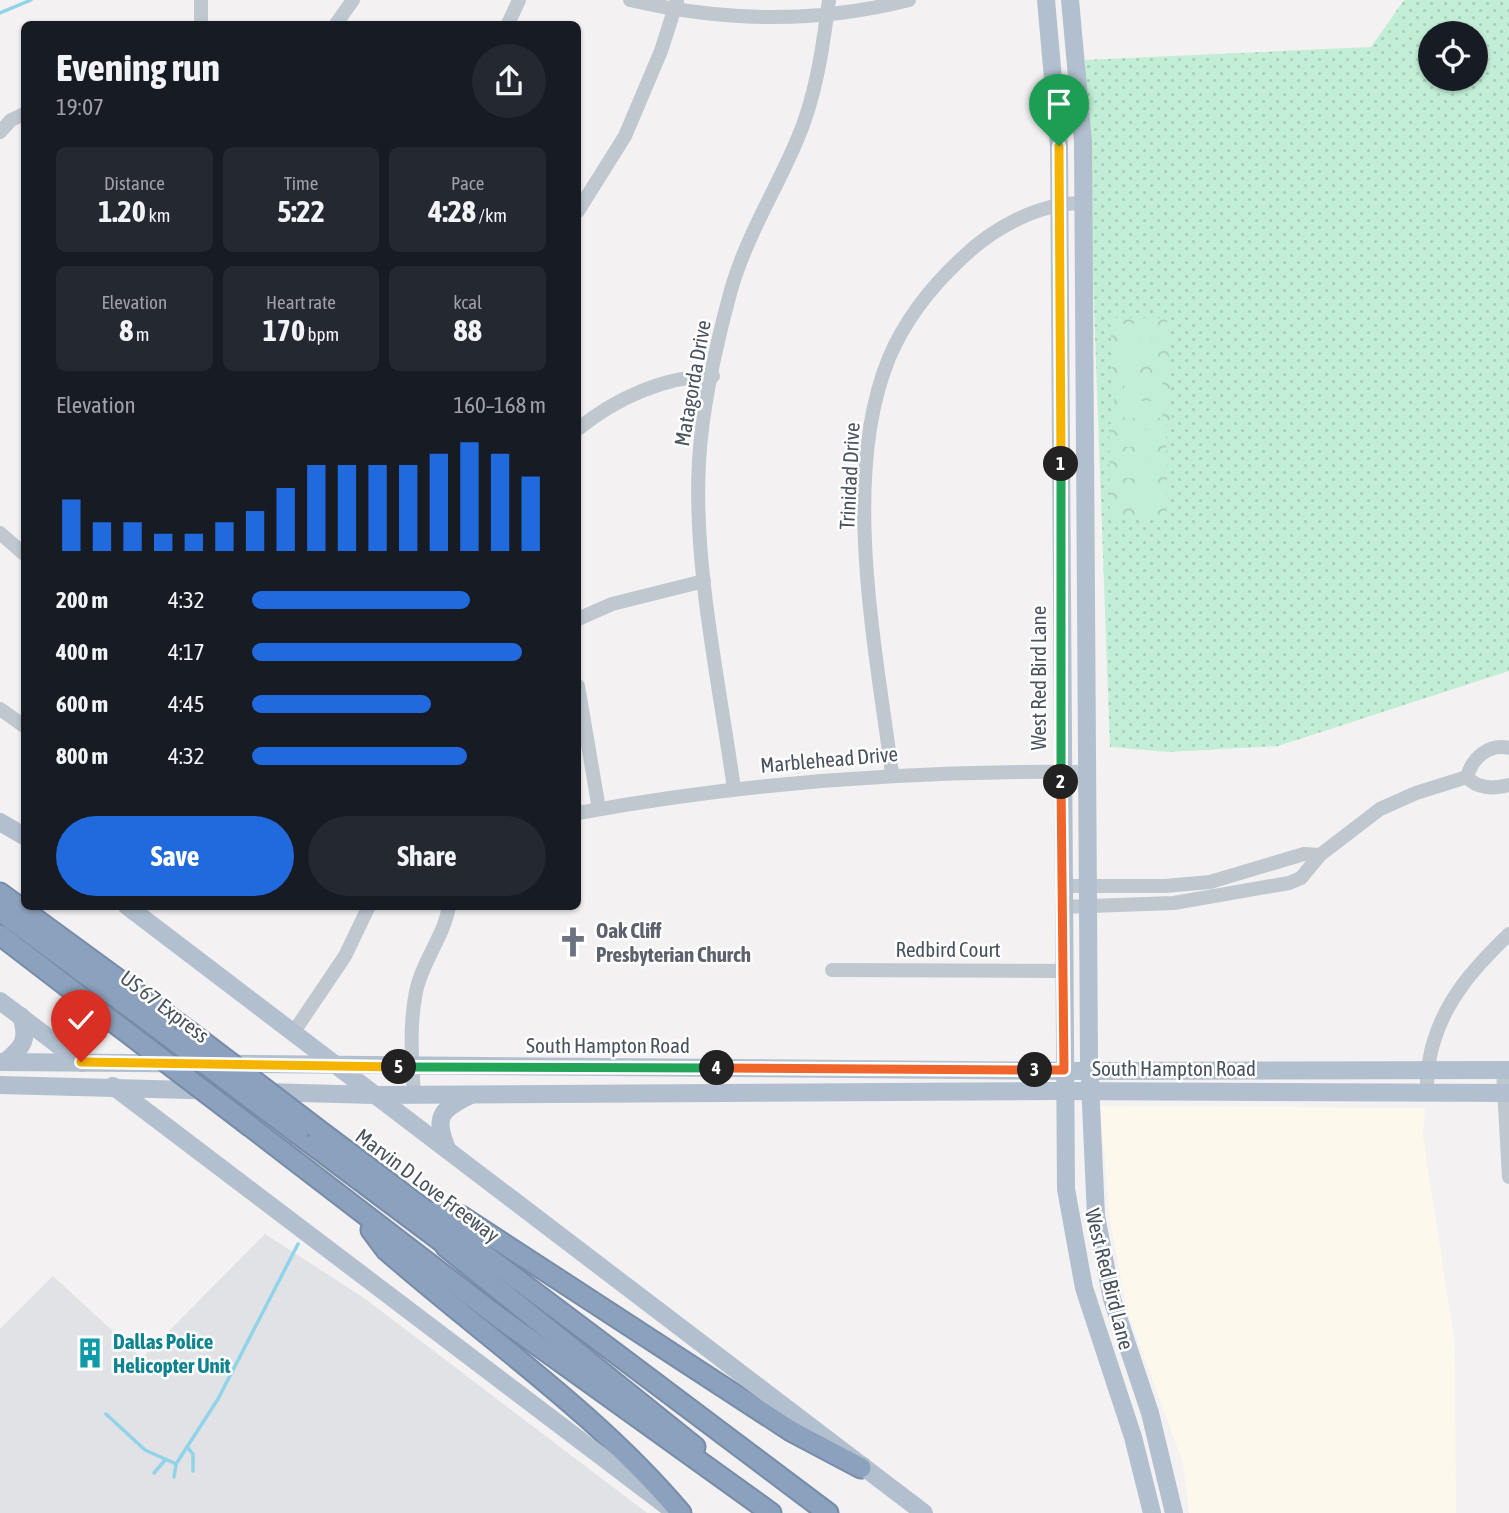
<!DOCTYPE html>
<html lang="en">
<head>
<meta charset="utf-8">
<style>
  :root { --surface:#171b24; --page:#242831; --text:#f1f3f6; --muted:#9ea1a6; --accent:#206add }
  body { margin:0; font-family:"Asap Condensed",sans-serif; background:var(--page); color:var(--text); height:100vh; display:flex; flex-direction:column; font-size:26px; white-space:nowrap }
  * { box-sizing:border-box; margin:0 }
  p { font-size:23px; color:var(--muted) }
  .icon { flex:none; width:38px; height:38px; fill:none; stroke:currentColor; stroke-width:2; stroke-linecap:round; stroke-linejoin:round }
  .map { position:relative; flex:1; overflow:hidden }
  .panel { position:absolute; left:21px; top:21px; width:560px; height:889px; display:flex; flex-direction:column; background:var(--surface); border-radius:10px; box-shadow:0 2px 5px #0004 }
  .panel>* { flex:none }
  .fabs { position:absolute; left:1418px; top:21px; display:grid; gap:14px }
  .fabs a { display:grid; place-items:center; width:70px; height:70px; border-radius:50%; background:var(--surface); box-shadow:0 2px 5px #0004; font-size:35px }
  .pin { position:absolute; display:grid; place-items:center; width:60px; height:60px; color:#fff; margin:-72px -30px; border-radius:50% 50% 50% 0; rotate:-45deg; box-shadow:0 0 7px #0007 }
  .pin .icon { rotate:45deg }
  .km { position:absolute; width:35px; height:35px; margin:-18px; border-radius:50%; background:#222; color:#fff; font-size:19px; line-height:35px; text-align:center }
  .round { display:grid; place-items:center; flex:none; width:74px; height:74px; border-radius:37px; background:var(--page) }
  .overview { display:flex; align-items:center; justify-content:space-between; height:119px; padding:0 35px }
  h1 { font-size:38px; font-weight:700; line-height:52px }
  .stats { display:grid; grid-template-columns:repeat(3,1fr); gap:10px; height:119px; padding:7px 35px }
  .stats div { display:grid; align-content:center; border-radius:10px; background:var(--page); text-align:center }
  .stats b { font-size:30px; font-weight:700 }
  .stats small { font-size:19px; font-weight:400 }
  .stats p { font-size:19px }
  .chart { height:196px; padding:14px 35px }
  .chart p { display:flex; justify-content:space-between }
  .chart svg { width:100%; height:126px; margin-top:7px; stroke:var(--accent); stroke-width:6 }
  .cta { display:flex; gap:14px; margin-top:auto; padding:14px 35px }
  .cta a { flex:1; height:80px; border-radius:42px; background:var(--accent); color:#fff; font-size:28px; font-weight:700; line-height:80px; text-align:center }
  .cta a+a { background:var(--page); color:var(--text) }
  ul { padding:0 35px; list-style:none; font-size:23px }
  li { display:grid; grid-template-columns:112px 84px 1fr; align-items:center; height:52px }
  li i { height:18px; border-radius:9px; background:var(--accent) }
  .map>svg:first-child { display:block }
  .commercial { fill:#fcf8ec }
  .airport { fill:#e0e2e5 }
  .grass { fill:url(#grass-dots); fill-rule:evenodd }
  .forest { fill:url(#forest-crowns) }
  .pitch { fill:#c2eed5 }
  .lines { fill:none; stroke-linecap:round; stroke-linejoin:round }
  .stream { stroke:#91d3e9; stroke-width:3.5 }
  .highway-casing { stroke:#768ca9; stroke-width:23 }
  .minor { stroke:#bfc7cf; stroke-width:14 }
  .major { stroke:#b2bfce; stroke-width:18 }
  .highway { stroke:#8ba1bd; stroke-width:19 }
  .highway-bridge-casing { stroke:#768ca9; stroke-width:23; stroke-linecap:butt }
  .highway-bridge { stroke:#8ba1bd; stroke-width:19 }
  .split-1-casing { stroke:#fff; stroke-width:14 }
  .split-2-casing { stroke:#fff; stroke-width:14 }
  .split-3-casing { stroke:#fff; stroke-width:14 }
  .split-4-casing { stroke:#fff; stroke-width:14 }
  .split-5-casing { stroke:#fff; stroke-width:14 }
  .split-6-casing { stroke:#fff; stroke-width:14 }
  .split-1 { stroke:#f5b400; stroke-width:9 }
  .split-2 { stroke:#22a559; stroke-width:9 }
  .split-3 { stroke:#f0652b; stroke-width:9 }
  .split-4 { stroke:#f0652b; stroke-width:9 }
  .split-5 { stroke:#22a559; stroke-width:9 }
  .split-6 { stroke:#f5b400; stroke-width:9 }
  .labels { text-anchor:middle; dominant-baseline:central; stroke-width:5; stroke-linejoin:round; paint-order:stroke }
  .street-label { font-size:21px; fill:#49535e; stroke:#fff }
  .worship-label { font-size:21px; font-weight:bold; fill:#5b616d; stroke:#fff; text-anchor:start }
  .culture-label { font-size:21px; font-weight:bold; fill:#0d838f; stroke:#fff; text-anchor:start }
</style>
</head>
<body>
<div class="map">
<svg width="1509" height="1513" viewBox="0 0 1509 1513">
  <defs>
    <pattern id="grass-dots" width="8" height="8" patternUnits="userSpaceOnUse" patternTransform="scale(1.75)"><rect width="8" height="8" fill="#c2eed5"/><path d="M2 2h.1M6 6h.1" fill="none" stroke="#a8ceb9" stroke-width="1.8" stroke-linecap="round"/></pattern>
    <pattern id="forest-crowns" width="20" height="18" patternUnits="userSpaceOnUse" patternTransform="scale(1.75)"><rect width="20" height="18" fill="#c2eed5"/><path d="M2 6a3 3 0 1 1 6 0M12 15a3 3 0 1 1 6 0" fill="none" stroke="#a8ceb9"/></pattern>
  </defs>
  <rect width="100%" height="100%" fill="#f3f1f1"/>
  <path class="commercial" d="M 1100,1106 L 1425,1108 L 1423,1136 L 1455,1344 L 1456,1513 L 1189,1513 L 1183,1463 L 1127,1311 L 1110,1221 Z"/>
  <path class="airport" d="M 265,1234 L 364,1298 L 647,1513 L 0,1513 L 0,1329 L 53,1276 L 142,1358 Z"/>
  <path class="grass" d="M 1404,0 L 1509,0 L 1509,671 L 1278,746 L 1169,752 L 1110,747 L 1085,60 L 1371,47 ZM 1430,33 L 1475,33 L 1475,79 L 1430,79 Z"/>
  <path class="forest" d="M 1110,318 L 1167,318 L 1172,423 L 1166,424 L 1167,519 L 1110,520 L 1109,424 L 1115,423 Z"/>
  <g class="pitch">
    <path d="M 1158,323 L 1158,341 L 1120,341 L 1120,324 Z"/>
    <rect x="1120" y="346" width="38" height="18"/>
    <path d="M 1124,376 L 1162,376 L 1162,393 L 1124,394 Z"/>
    <rect x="1124" y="401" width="38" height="17"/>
    <rect x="1120" y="430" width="38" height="17"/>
    <rect x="1120" y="461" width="38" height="17"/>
    <path d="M 1120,490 L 1158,490 L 1158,507 L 1120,508 Z"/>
  </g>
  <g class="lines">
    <g class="stream">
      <path d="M 0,13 L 31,0"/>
      <path d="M 106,1414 L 145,1450 L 176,1464"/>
      <path d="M 187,1447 L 193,1454 L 193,1471"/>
      <path d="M 154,1473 L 166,1459"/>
      <path d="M 174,1477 L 176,1464 L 218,1399 L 298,1244"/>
    </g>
    <g class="highway-casing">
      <g id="highway">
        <path d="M 0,893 L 186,1029"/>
        <path d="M 0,911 L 168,1036"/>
        <path d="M 0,935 L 120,1027"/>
        <path d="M 251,1127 L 501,1319 L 771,1513"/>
        <path d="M 316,1128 L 828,1513"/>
        <path d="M 298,1134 L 457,1253"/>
        <path d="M 428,1212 L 461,1216 L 791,1431 L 861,1468"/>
        <path d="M 371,1230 L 386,1250 C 484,1336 597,1413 681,1513"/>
        <path d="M 446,1247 L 695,1447"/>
      </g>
    </g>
    <g class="minor">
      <path d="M 201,0 L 201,24"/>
      <path d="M 630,0 C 724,22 815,24 909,0"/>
      <path d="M 336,24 L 353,0"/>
      <path d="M 508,24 L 519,0"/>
      <path d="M 0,132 L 11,120 L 24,114"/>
      <path d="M 578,211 L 625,136 L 661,51 L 677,1"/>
      <path d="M 578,429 C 615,399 664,376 713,376"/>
      <path d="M 0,533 L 24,554"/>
      <path d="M 578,619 L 612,604 L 704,581"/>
      <path d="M 578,686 L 599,809"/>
      <path d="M 0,709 L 24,726"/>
      <path d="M 1509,748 C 1489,743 1472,758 1467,777 C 1477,789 1495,789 1509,785"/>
      <path d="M 892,774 C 876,648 840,477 889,358 C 905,320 931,287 961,259 C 993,228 1038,203 1083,203"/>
      <path d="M 734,789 C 720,686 693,566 699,462 C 702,405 716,345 731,290 C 746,237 776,190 797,140 C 816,97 823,46 829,0"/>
      <path d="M 578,813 C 747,782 915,770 1087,772"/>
      <path d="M 1062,886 L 1165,886 L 1210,882 L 1304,854 L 1320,855"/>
      <path d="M 1062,907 L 1174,903 L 1289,883 L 1301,878 L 1320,855 L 1380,809 L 1416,793 L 1467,777"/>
      <path d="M 832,970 L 1063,971"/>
      <path d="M 293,1033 L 345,956 L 369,906"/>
      <path d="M 1503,1070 L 1509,1177"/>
      <path d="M 1426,1092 C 1428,1077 1428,1059 1433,1044 C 1446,998 1476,966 1509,934"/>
      <path d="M 414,1095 C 412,1061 409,1026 416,992 C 422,961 444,937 449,906"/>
    </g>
    <g class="major">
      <path d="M 1046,0 L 1059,146 L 1066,1189 L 1084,1288 L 1133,1437 L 1152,1513"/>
      <path d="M 1070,0 L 1083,142 L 1089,1060 L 1096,1216 L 1112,1299 L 1150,1413 L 1174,1513"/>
      <path d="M 0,822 L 24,836"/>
      <path d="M 127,906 L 924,1513"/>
      <path d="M 0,1001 L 82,1063"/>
      <path d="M 0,1062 L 1089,1071 L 1509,1070"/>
      <path d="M 5,1062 C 23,1047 29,1040 21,1016"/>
      <path d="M 0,1085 L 375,1095 L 1054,1091 L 1509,1093"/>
      <path d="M 113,1086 L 668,1507"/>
      <path d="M 447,1149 C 434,1117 440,1110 469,1096"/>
    </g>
    <use href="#highway" class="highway"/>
    <g class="highway-bridge-casing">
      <g id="highway-bridge">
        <path d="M 120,1027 L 251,1127"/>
        <path d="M 186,1029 L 316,1128"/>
        <path d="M 168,1036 L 298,1134"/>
      </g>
    </g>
    <use href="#highway-bridge" class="highway-bridge"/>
  </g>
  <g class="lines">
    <g class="split-1-casing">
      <path id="split-1" d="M 1059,146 L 1061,464"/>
    </g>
    <g class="split-2-casing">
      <path id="split-2" d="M 1061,464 L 1061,782"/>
    </g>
    <g class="split-3-casing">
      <path id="split-3" d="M 1035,1070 L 1064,1070 L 1061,782"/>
    </g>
    <g class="split-4-casing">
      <path id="split-4" d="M 717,1068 L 1035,1070"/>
    </g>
    <g class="split-5-casing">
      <path id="split-5" d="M 399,1067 L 717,1068"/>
    </g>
    <g class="split-6-casing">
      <path id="split-6" d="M 81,1062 L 399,1067"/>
    </g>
    <use href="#split-1" class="split-1"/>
    <use href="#split-2" class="split-2"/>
    <use href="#split-3" class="split-3"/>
    <use href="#split-4" class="split-4"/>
    <use href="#split-5" class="split-5"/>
    <use href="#split-6" class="split-6"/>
  </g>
  <defs>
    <g id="church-bare" transform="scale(2.415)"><path d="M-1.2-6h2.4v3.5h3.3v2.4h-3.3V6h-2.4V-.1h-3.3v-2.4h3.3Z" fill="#6b7280" stroke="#fff" stroke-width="2.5" paint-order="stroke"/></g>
    <g id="building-bare" transform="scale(2.415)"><path d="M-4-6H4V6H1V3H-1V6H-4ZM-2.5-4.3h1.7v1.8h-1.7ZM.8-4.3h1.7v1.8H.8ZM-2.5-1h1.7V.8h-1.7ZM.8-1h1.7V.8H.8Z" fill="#0f9aa8" stroke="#fff" stroke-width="2.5" paint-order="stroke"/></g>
  </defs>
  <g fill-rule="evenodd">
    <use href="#church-bare" x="573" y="942"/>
    <use href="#building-bare" x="90" y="1353"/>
  </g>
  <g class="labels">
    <g class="street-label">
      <text transform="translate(692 383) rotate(-80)">Matagorda Drive</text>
      <text transform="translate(849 476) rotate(-87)">Trinidad Drive</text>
      <text transform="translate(1038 678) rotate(-90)">West Red Bird Lane</text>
      <text transform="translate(829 759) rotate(-5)">Marblehead Drive</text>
      <text x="948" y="949">Redbird Court</text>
      <text transform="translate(165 1006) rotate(37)">US 67 Express</text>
      <text x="608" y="1045">South Hampton Road</text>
      <text x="1174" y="1068">South Hampton Road</text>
      <text transform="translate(428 1185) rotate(37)">Marvin D Love Freeway</text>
      <text transform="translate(1110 1279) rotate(76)">West Red Bird Lane</text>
    </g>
    <g class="worship-label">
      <text x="596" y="930">Oak Cliff<tspan x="596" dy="24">Presbyterian Church</tspan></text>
    </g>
    <g class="culture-label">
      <text x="113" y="1341">Dallas Police<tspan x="113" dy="24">Helicopter Unit</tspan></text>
    </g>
  </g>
</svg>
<div class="fabs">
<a><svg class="icon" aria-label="locate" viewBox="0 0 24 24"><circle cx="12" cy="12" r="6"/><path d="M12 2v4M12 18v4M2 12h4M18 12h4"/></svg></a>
</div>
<div class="pin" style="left:1059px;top:146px;background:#1e9e55"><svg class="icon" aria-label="arrive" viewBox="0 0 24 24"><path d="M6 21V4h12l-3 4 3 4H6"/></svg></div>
<div class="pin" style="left:81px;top:1062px;background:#d93025"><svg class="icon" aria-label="check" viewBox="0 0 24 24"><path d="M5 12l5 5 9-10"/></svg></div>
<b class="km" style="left:1061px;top:464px">1</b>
<b class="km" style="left:1061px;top:782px">2</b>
<b class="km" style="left:1035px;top:1070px">3</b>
<b class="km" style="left:717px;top:1068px">4</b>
<b class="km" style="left:399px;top:1067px">5</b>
<section class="panel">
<div class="overview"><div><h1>Evening run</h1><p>19:07</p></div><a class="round"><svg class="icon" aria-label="share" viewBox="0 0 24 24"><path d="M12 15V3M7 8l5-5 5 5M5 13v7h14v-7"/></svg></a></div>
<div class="stats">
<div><p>Distance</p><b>1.20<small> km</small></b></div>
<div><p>Time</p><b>5:22</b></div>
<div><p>Pace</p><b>4:28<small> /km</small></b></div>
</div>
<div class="stats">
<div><p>Elevation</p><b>8<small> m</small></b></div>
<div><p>Heart rate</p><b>170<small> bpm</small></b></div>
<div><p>kcal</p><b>88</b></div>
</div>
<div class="chart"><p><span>Elevation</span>160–168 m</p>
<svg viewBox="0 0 160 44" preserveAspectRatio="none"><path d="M5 44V26M15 44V34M25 44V34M35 44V38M45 44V38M55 44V34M65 44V30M75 44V22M85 44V14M95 44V14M105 44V14M115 44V14M125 44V10M135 44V6M145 44V10M155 44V18"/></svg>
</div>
<ul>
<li><b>200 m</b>4:32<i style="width:74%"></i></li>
<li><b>400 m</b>4:17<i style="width:92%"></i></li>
<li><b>600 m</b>4:45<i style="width:61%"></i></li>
<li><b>800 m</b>4:32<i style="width:73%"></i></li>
</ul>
<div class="cta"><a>Save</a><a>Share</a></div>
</section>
</div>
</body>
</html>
